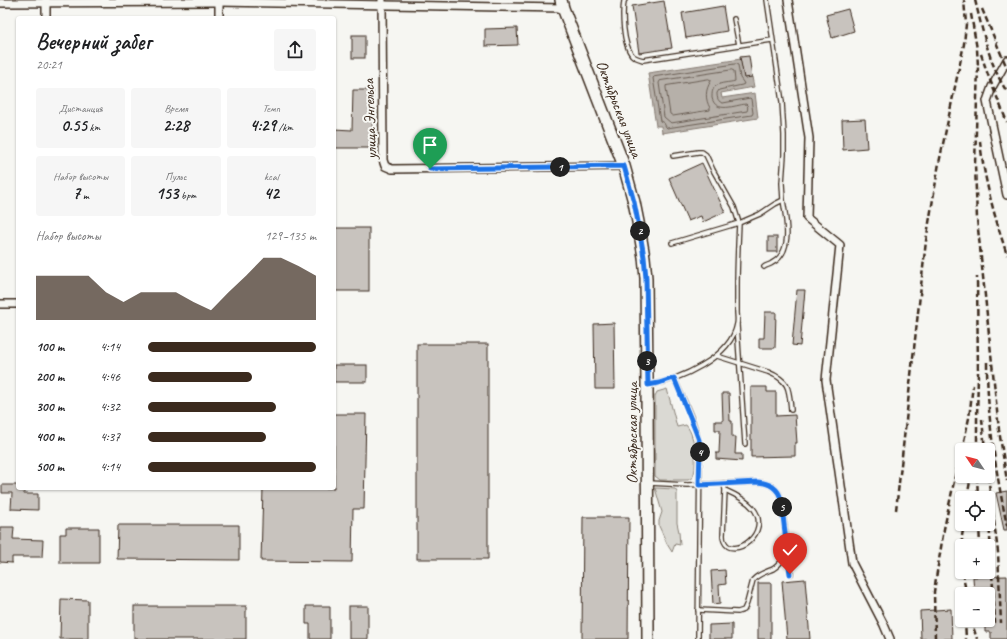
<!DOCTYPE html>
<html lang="ru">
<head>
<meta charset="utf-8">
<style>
  :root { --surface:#fff; --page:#f6f6f6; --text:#202124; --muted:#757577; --accent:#3b2a1e }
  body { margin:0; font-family:Caveat,sans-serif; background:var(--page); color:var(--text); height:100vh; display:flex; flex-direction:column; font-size:15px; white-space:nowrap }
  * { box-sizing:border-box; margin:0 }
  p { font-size:13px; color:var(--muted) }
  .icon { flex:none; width:22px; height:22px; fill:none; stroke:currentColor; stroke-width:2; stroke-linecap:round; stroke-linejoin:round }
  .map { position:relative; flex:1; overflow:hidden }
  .panel { position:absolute; left:16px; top:16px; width:320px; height:474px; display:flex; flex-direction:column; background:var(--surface); border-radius:4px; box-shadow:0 1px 3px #0004 }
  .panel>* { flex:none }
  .needle { width:26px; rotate:305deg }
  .buttons { position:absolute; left:955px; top:443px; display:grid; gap:8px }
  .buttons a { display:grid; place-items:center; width:40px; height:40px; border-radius:4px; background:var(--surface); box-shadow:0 1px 3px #0004; font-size:20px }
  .pin { position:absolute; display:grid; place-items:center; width:34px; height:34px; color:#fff; margin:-41px -17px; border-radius:50% 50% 50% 0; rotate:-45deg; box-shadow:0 0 4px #0007 }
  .pin .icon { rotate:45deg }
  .km { position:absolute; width:20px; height:20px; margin:-10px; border-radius:50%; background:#222; color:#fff; font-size:11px; line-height:20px; text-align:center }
  .round { display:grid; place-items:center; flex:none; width:42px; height:42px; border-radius:4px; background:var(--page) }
  .summary { display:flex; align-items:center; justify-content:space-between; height:68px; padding:0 20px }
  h1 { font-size:22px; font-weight:700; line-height:30px }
  .figures { display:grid; grid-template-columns:repeat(3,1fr); gap:6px; height:68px; padding:4px 20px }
  .figures div { display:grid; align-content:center; border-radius:4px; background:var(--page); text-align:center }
  .figures b { font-size:17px; font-weight:700 }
  .figures small { font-size:11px; font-weight:400 }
  .figures p { font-size:11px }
  .chart { height:112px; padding:8px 20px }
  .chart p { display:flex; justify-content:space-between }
  .chart svg { width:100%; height:72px; margin-top:4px; fill:var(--accent); opacity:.7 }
  ul { padding:0 20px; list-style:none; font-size:13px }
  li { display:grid; grid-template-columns:64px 48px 1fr; align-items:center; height:30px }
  li i { height:10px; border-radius:5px; background:var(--accent) }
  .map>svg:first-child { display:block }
  .green { fill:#dad9d3; stroke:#8a8278 }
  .water { fill:#b6b0a9; stroke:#857a71 }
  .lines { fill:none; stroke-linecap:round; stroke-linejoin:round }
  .shore { stroke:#6c6056; stroke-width:1 }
  .building { fill:#c8c3be; stroke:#3b2a1e }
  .service-casing { stroke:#3b2a1e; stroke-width:6 }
  .minor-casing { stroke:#3b2a1e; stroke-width:10 }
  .primary-casing { stroke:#3b2a1e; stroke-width:14 }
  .service { stroke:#f6f6f2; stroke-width:3.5 }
  .minor { stroke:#f6f6f2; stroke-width:7 }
  .primary { stroke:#f6f6f2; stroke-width:11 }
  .rail { stroke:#3b2a1e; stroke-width:2.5; stroke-dasharray:6 3; stroke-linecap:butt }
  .route-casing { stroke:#fff; stroke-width:8 }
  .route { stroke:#1a73e8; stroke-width:5 }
  .labels { text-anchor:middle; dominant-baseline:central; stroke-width:4; stroke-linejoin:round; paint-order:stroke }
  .street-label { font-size:16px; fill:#3b2a1e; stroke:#f6f6f2 }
</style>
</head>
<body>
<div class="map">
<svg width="1007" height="639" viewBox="0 0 1007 639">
  <rect width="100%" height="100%" fill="#f6f6f2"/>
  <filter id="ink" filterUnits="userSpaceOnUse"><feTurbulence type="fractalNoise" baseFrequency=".025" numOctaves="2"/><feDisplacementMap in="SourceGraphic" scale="8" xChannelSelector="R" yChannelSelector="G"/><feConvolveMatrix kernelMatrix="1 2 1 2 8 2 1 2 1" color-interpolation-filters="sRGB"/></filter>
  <g filter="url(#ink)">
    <g class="green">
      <path d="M 667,389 L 677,427 L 686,425 C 689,429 691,432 692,437 C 695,444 697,470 693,476 C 692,478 690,479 688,480 L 660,480 L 655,476 L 655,396 L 657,392 Z"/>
      <path d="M 655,488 L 675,489 L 677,492 L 677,523 L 679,532 L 680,545 L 675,544 L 672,552 L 667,544 L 659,526 L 659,521 L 662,512 Z"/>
    </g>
    <path class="water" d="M 741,59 L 744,78 L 752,77 L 754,87 L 721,93 L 722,98 L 755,93 L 758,118 L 662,133 L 661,126 L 656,126 L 648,73 Z"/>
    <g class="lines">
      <g class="shore">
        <path d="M 736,64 L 738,65 L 740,78 L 743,82 L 744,84 L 742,85 L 719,90 L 717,93 C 717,98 718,102 723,103 L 750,98 L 751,99 L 753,113 L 752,115 L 667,128 L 666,127 L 664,123 L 660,121 L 653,78 L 654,77 Z"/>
        <path d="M 732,70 L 734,71 L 735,81 C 729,83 721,82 716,86 C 712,89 712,93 712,98 C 716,114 735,105 746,104 C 748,105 748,109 747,111 L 671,123 L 664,117 L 659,83 L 660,81 Z"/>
        <path d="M 709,79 L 711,80 L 711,81 C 705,90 705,99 710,108 L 710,110 L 673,116 L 670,114 L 666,88 L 666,86 Z"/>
      </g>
    </g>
    <g class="building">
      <path d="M 664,1 L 672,48 L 639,53 L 632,6 Z"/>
      <path d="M 723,6 L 727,31 L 686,38 L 682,13 Z"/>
      <path d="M 848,9 L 854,31 L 832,38 L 826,15 Z"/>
      <path d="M 517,28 L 518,45 L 485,46 L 485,29 Z"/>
      <rect x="352" y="35" width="13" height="23"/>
      <path d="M 749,56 L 752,77 L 744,78 L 740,57 Z"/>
      <path d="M 353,90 L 373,90 L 372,148 L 334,148 L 334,129 L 352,130 Z"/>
      <path d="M 865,119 L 867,148 L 843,150 L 842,120 Z"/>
      <path d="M 702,163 L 725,212 L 703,222 L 701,216 L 688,221 L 669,178 Z"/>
      <rect x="334" y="228" width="35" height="63"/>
      <rect x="768" y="237" width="9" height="15"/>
      <path d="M 797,290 L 805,290 L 800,346 L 792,345 Z"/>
      <path d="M 765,312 L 776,312 L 775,348 L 759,348 L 759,338 L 764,338 Z"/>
      <path d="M 614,323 L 615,389 L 595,389 L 594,324 Z"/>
      <rect x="417" y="344" width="71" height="215"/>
      <rect x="334" y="365" width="33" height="17"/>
      <path d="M 751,387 L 767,387 L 767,392 L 776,392 L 776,416 L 795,415 L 797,443 L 795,443 L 795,456 L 751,457 Z"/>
      <path d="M 722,393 L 729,393 L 730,421 L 732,421 L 732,437 L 736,437 L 735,454 L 742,454 L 742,461 L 716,459 L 716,453 L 719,453 L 720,430 L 715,430 L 715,421 L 723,421 Z"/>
      <path d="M 334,414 L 366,414 L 364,509 L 353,509 L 352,562 L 261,561 L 263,488 L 334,488 Z"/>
      <path d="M 2,485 L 18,485 L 18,488 L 24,488 L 24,494 L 38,494 L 38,510 L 11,509 L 12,493 L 2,493 Z"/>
      <path d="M 1007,491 L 1007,530 L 1004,530 L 996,493 Z"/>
      <path d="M 583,517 L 629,517 L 628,639 L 582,639 Z"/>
      <path d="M 118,525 L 239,525 L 239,560 L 117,559 Z"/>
      <path d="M 0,527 L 14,527 L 13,539 L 43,540 L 42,557 L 12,557 L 12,563 L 0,562 Z"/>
      <path d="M 66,528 L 99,528 L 99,563 L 60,563 L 60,534 L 66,534 Z"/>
      <path d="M 725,570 L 726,584 L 719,585 L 720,603 L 713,604 L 711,571 Z"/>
      <path d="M 1007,576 L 1007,639 L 991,639 L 991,632 L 985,632 L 985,623 L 988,622 L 988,594 L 974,594 L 973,577 Z"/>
      <path d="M 805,579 L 810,639 L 787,639 L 782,581 Z"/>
      <rect x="758" y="583" width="13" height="56"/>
      <path d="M 61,599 L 88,600 L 88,639 L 60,639 Z"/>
      <rect x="134" y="606" width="112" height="33"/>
      <path d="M 306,606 L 330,606 L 330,639 L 310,639 L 310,624 L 306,624 Z"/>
      <rect x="349" y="606" width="19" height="33"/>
      <path d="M 951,609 L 952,639 L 921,639 L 920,611 Z"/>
      <path d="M 732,624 L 732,639 L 709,639 L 709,625 Z"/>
    </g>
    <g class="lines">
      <g class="service-casing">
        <g id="service">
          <path d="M 625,0 L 624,1 C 622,15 623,44 632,55 C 635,58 639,59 643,60 L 772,40"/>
          <path d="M 734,19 L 739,45"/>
          <path d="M 672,243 L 739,223 L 734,207 L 713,170 L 706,155 L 702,152 L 698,152 L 673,156"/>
          <path d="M 764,267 C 766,265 770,265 772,263 C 794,252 786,219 783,200"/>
          <path d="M 737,325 L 745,444"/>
          <path d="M 717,356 L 768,372 C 790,381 789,389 791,410"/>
          <path d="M 674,378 C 683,399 696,424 700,447 L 698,639"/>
          <path d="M 649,385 C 679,380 731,358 737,324 C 738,320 737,315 737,312 C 737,303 737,295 737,287 C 737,266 738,244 739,223 L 760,214 L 775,204 L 783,200 L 782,183 L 784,155 L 784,135 L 782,102 L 767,0"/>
          <path d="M 649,483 L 687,485 L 758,482 C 769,483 778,488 781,499 L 791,574"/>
          <path d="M 724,483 L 725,490 L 723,535 C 723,537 723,539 724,541 C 732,561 773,533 753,508 C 747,501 734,494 725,490"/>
          <path d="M 698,610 L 738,612 L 744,610 L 747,603 L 753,580 C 758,574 766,572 773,569 C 780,565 784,558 788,552"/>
        </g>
      </g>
      <g class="minor-casing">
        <g id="minor">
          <path d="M 46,0 L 46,18"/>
          <path d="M 219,0 L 219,18"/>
          <path d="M 382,0 L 383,160 L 385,166 L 392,169 L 624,166"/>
          <path d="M 788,0 L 809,138 L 807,218 L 840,245 L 826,380 L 852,563 L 884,625 L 890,639"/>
          <path d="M 0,3 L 219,2 L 563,8"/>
          <path d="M 1007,60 L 992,87 L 987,101 L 1007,195"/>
          <path d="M 0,304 L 18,304"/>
        </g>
      </g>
      <g class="primary-casing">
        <path id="primary" d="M 561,0 L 563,8 L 624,166 L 634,202 L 638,222 L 644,257 L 646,278 L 647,385 L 648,639"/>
      </g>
      <use href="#service" class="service"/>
      <use href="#minor" class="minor"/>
      <use href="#primary" class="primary"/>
      <g class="rail">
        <path d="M 975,0 C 983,32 989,64 1007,92"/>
        <path d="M 982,9 L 1007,68"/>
        <path d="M 971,14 L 977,49 L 978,66 L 975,164 L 977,219 L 999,430 L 1007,481"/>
        <path d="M 981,54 L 988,75 L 1007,122"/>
        <path d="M 980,141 C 984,180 995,218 1007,255"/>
        <path d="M 987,362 C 987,418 996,472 1007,526"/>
        <path d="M 982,419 L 985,450"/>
        <path d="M 962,450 L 969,418 L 973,385"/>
        <path d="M 977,450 L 977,420 L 978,373 L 977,277"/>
        <path d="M 977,476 L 978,498"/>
        <path d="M 988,476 L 998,552 L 1001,623"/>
        <path d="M 967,498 L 971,476"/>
        <path d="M 896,510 L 926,241 L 939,163 L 964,44 L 966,24 L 964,0"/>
        <path d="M 989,520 L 995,623"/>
        <path d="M 979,524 L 980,546"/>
        <path d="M 962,554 L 962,536 L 964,524"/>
        <path d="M 963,572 L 966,594"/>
        <path d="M 965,620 L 966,639"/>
        <path d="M 971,620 L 977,639"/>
        <path d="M 935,639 L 934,592 L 936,578 L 944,529 L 955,477 L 962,450"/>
      </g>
    </g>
  </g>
  <g class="lines" filter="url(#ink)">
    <g class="route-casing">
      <path id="route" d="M 430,169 L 624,166 L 634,202 L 638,222 L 644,257 L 646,278 L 648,385 L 659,383 L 674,378 L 694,427 L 699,440 L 700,447 L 699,485 L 758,482 C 769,483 778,488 781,499 L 790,574"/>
    </g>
    <use href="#route" class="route"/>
  </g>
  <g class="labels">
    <g class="street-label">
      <text transform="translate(619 109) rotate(69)">Октябрьская улица</text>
      <text transform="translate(370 119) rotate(-92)">улица Энгельса</text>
      <text transform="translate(632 433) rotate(-90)">Октябрьская улица</text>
    </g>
  </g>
</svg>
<div class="buttons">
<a><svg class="needle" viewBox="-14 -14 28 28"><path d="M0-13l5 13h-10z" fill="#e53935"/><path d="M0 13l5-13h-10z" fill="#757577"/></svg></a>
<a><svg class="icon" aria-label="locate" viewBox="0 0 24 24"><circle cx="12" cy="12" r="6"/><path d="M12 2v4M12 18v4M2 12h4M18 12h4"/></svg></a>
<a>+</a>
<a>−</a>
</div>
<div class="pin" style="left:430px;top:169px;background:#1e9e55"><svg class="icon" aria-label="arrive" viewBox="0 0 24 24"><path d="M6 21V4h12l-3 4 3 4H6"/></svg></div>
<div class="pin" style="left:790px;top:574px;background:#d93025"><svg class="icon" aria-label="check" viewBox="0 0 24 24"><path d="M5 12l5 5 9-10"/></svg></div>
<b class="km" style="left:560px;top:167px">1</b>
<b class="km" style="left:640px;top:231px">2</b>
<b class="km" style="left:647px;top:361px">3</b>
<b class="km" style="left:700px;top:452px">4</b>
<b class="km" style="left:782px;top:507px">5</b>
<section class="panel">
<div class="summary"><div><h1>Вечерний забег</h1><p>20:21</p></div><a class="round"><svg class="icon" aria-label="share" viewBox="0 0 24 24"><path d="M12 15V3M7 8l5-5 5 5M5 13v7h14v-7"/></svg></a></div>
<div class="figures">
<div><p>Дистанция</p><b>0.55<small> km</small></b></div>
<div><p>Время</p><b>2:28</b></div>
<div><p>Темп</p><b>4:29<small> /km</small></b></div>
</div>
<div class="figures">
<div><p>Набор высоты</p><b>7<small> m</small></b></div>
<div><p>Пульс</p><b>153<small> bpm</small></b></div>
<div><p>kcal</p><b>42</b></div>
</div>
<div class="chart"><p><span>Набор высоты</span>129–135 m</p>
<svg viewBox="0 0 160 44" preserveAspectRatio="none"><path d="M0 44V17L10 17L20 17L30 17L40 27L50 33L60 27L70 27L80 27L90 33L100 38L110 27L120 17L130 6L140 6L150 11L160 17V44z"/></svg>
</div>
<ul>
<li><b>100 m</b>4:14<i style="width:100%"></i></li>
<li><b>200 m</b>4:46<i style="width:62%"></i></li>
<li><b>300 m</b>4:32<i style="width:76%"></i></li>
<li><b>400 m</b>4:37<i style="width:70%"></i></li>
<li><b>500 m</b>4:14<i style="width:100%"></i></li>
</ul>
</section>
</div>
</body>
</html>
